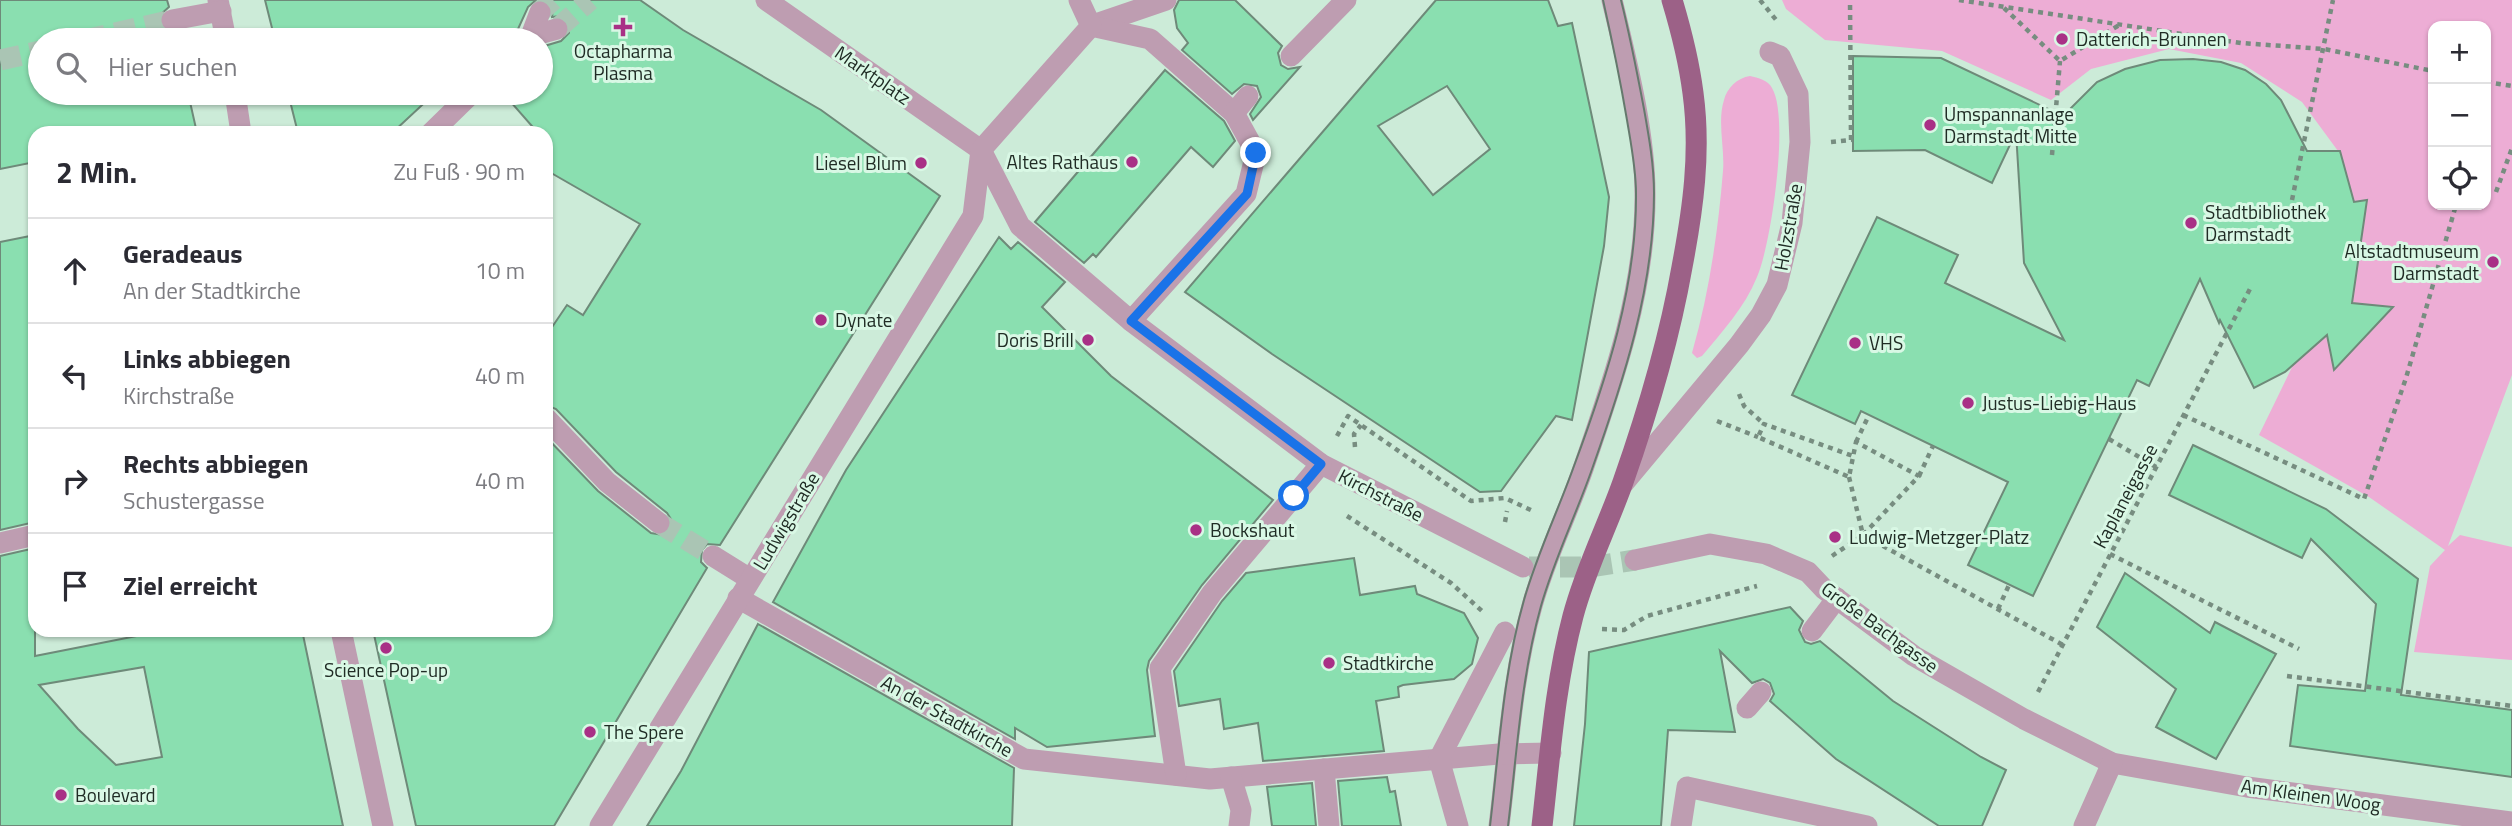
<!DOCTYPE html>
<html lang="de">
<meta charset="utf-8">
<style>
body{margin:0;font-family:"Titillium Web",sans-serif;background:#f7f7f7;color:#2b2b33}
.controls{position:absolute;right:21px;top:21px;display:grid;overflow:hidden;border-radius:14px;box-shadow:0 2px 5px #0004}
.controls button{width:63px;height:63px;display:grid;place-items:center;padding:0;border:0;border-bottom:2px solid #e1e1e2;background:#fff;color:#2b2b33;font:35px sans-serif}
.stop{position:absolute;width:21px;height:21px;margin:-16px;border:5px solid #1a73e8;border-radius:50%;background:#fff}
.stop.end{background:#1a73e8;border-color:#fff;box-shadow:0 2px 7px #0008}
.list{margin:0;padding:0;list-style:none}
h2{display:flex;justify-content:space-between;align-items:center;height:91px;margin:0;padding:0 28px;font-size:30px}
h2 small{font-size:23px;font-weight:400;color:#7c7c81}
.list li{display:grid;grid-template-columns:46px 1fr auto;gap:21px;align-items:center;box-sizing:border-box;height:105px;padding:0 28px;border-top:2px solid #e1e1e2}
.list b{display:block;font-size:26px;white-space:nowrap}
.list p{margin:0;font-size:23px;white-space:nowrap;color:#7c7c81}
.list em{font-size:23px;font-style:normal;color:#7c7c81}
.icon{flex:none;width:38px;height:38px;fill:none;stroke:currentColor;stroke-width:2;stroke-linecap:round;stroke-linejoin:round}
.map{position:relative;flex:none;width:2512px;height:826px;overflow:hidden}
.search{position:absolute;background:#fff;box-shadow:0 2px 5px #0004;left:28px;top:28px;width:525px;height:77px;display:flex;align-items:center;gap:18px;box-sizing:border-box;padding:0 24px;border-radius:38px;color:#7c7c81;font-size:26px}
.panel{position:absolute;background:#fff;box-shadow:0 2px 5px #0004;left:28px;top:126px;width:525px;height:511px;border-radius:21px}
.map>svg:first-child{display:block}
</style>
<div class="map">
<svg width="2512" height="826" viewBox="0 0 2512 826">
<rect width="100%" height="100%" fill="#ccebd8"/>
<g fill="#edadd5" fill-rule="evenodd">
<path d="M1782,0H2512V375L2448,546L2460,535L2512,547V660L2414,652L2430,566L2445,550L2369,497L2259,435L2295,361L2338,151L2302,102L2241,63L2169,49L2091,69L2051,100L1942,51L1825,40L1786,9ZM2433,26H2486V205H2433Z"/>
<path d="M1750,76C1758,78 1768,80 1772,88C1790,118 1771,245 1757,277C1745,307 1722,332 1702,356L1697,358L1692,353C1709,294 1718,232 1723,171C1725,148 1717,122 1724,100C1727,88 1737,78 1750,76Z"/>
</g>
<g fill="#8adfb0" stroke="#6e8a79" stroke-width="2" fill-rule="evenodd">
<polygon points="0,0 167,0 169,7 160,15 159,23 167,32 175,33 176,40 40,40 40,93 188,93 197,133 35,133 35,162 0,169"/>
<polygon points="265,0 536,0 528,7 513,40 275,40"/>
<polygon points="545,0 640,0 683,30 821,110 940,196 720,545 707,544 702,550 701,562 707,568 554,826 416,826 373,630 546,630 546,437 598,491 651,533 663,535 672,526 671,519 667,513 616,472 556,409 546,405 546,336 567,305 583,315 640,224 546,170 546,133 538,133 503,93 541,93 541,47 561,41 569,33 567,20 560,16 552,17 553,9"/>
<polygon points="1179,0 1235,0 1282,46 1278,53 1281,65 1288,69 1300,67 1253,120 1250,114 1261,97 1257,86 1244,84 1232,94 1182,50 1188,43 1177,28 1174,10"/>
<path d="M1436,0H1548L1558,26L1572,23L1609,197L1604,246L1572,420L1556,416L1501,491L1480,492L1272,354L1185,292ZM1447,86L1490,149L1433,195L1378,126Z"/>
<polygon points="1853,56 1941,58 2063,116 2097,82 2125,69 2160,60 2193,59 2221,62 2245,70 2266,84 2281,100 2307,151 2340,151 2354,202 2367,200 2352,303 2393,307 2334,370 2327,335 2285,372 2254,388 2220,320 2219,323 2200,279 2149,386 2137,380 2033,596 1968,565 2008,482 1861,411 1855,424 1792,395 1877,217 1958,255 1945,283 2064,340 2024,263 2016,132 1992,183 1925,150 1853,151"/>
<polygon points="1165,70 1224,121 1235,141 1213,167 1191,147 1096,257 1093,254 1084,263 1035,222"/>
<polygon points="288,93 435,93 392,133 298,133"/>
<polygon points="35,235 35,522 0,530 0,242"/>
<polygon points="999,237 1011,249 1018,242 1065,282 1042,307 1111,376 1273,500 1202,585 1149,661 1147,670 1155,736 1047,747 1015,728 1015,739 773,602 846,470"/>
<polygon points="2193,445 2326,509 2418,579 2401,695 2512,710 2512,777 2290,746 2298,685 2365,691 2376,604 2311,539 2302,558 2169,495"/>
<path d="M35,548V656L167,630H302L343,826H0V556ZM144,667L162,757L116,765L78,729L39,685Z"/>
<polygon points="1354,558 1360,595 1415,586 1417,594 1464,613 1478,638 1472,664 1454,679 1403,685 1398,687 1399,697 1376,701 1384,751 1263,761 1258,723 1224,729 1220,699 1179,706 1174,671 1222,601 1246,573"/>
<polygon points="2125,573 2210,633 2215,622 2276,654 2216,759 2156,727 2176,689 2097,627"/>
<polygon points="1790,607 1803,621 1799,630 1805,642 1811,644 1820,641 1893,701 1981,757 2006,770 1982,826 1939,826 1836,759 1770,701 1774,694 1770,683 1763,679 1752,683 1720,651 1735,732 1668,730 1661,826 1574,826 1585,724 1589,652"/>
<polygon points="758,624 1014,768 1012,826 647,826 681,771"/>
<polygon points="1387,777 1390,792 1395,791 1401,826 1342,826 1338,781"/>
<polygon points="1312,783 1316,826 1272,826 1267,787"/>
</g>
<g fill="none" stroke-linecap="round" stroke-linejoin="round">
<g stroke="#aac5b4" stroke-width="21" stroke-dasharray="21 10" stroke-linecap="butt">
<polyline points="540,12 553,0"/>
<polyline points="557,29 590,0"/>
<polyline points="85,40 172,20"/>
<polyline points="0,60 40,51"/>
<polyline points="659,523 713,556"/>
<polyline points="1529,567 1590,567 1635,560"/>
</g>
<g stroke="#778d80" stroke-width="4.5" stroke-dasharray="5 5" stroke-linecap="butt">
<polyline points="1760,0 1777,21"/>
<polyline points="1959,0 2241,43 2324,49 2433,71"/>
<polyline points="2004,8 2060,61 2121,24"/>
<polyline points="2486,82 2512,86"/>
<polyline points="1831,142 1851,140 1850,0"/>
<polyline points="2052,155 2060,61"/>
<polyline points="2486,192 2496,192 2512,148"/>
<polyline points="2292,200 2333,0"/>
<polyline points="1739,394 1744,406 1764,424"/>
<polyline points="2183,415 2364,499 2406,378 2456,205"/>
<polyline points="1717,421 1758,437"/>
<polyline points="1337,436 1348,416 1471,501 1505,498 1535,512"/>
<polyline points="2109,439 2156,467"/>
<polyline points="1856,442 1869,415"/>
<polyline points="1355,447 1354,434 1361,425"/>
<polyline points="1919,476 1933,446"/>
<polyline points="1849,477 1863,535 1919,476 1856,442 1849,477 1758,437 1764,424 1853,456"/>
<polyline points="1347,516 1451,583 1482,611"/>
<polyline points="1505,522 1507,511"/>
<polyline points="2110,554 2299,649"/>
<polyline points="1832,556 1863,535 2063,645"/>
<polyline points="1998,609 2009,585"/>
<polyline points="1602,629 1624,630 1647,616 1757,586"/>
<polyline points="2287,676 2512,706"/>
<polyline points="2038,692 2251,287"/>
</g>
<g stroke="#be9db1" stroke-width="21">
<polyline points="1623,484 1739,345 1761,315 1777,285 1792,223 1800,142 1798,94 1780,56 1770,52"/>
<polyline points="1812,631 1837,598"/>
<polyline points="1747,708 1761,692"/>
<polyline points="1324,769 1329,826"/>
<path d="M1499,826C1508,753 1512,677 1532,606C1545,558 1568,513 1584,466C1614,379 1646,287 1645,193C1645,132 1626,59 1612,0"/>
<polyline points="1681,826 1687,787 1867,826"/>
</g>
<g stroke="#be9db1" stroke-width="21">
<polyline points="218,0 226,40"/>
<polyline points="766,0 981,150 1020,226 1131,321 1309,455 1321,464 1523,567"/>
<polyline points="172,20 221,11"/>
<polyline points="1093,25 1166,0"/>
<polyline points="1091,26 1150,39 1234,113 1256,153 1246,194 1131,321"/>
<polyline points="531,36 540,12"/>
<polyline points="526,40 531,36 557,29"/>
<polyline points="1291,56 1346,0"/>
<polyline points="235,93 241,133"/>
<polyline points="1234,113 1248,96"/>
<polyline points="431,133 472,93"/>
<polyline points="546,418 607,482 659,523"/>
<polyline points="0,543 35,535"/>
<polyline points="713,556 750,579"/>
<polyline points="1635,560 1710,544 1766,554 1808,572 1824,589 1914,656 2024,719 2112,763 2247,787 2512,822"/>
<polyline points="738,598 1024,759 1210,779 1499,754 1551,753"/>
<polyline points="341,630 383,826"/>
<polyline points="1176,775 1160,668 1212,593 1321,464"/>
<polyline points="1231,777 1241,810 1239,826"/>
<polyline points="600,826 973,216 981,150 1091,26 1079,0"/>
<polyline points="1458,826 1439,759 1505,632"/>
<polyline points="2084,826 2112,763"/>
</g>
<path stroke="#9c6187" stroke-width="21" d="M1542,826C1550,756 1555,684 1573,616C1585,570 1607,527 1623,482C1648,411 1669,341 1682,267C1693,209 1701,152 1693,93C1689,62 1681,30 1672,0"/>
<g stroke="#65796d" stroke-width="2">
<path d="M1490,826C1499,751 1503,673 1524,600C1537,554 1558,511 1574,466C1606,380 1637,287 1636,193C1636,169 1631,144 1627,120C1620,79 1612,40 1603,0"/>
<path d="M1508,826C1517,753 1521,677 1541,606C1554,560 1575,517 1591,472C1623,382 1654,289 1654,193C1654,165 1649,137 1644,109C1637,72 1630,36 1621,0"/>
</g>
</g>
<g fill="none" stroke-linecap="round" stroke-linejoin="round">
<polyline stroke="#1a73e8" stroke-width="9" points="1256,153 1247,194 1131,321 1321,464 1294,496"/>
</g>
<g fill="#a93086" stroke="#d9f8e5" stroke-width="2.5">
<path d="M619.5 16.5h7v7h7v7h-7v7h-7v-7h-7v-7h7z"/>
<circle cx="2062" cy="39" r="7"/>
<circle cx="1930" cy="125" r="7"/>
<circle cx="1132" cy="162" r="7"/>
<circle cx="921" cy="163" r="7"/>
<circle cx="2191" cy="223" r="7"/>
<circle cx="2493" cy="262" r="7"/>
<circle cx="821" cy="320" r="7"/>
<circle cx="1088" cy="340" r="7"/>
<circle cx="1855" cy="343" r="7"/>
<circle cx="1968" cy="403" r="7"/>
<circle cx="1196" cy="530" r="7"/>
<circle cx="1835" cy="537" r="7"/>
<circle cx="386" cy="648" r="7"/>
<circle cx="1329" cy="663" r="7"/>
<circle cx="590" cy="732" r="7"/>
<circle cx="61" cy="795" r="7"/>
</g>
<g text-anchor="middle" stroke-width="6" stroke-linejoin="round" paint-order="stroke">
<g font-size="19" fill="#202c25" stroke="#d9f8e5" text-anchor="start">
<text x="2076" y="46">Datterich-Brunnen</text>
<text x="623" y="58" text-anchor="middle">Octapharma<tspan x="623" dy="22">Plasma</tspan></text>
<text x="1944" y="121">Umspannanlage<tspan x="1944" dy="22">Darmstadt Mitte</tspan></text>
<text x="1118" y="169" text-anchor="end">Altes Rathaus</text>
<text x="907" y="170" text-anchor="end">Liesel Blum</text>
<text x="2205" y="219">Stadtbibliothek<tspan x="2205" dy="22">Darmstadt</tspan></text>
<text x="2479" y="258" text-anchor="end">Altstadtmuseum<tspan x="2479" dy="22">Darmstadt</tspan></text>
<text x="835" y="327">Dynate</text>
<text x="1074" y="347" text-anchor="end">Doris Brill</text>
<text x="1869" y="350">VHS</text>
<text x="1982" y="410">Justus-Liebig-Haus</text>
<text x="1210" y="537">Bockshaut</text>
<text x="1849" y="544">Ludwig-Metzger-Platz</text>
<text x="1343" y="670">Stadtkirche</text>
<text x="386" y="677" text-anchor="middle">Science Pop-up</text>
<text x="604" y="739">The Spere</text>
<text x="75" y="802">Boulevard</text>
</g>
<g font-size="19" fill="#202c25" stroke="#d9f8e5">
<text transform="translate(873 75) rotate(35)" y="7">Marktplatz</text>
<text transform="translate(1788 227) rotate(-80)" y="7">Holzstraße</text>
<text transform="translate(1381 495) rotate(27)" y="7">Kirchstraße</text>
<text transform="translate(2125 496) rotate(-62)" y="7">Kaplaneigasse</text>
<text transform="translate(786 521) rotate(-59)" y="7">Ludwigstraße</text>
<text transform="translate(1880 627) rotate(36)" y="7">Große Bachgasse</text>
<text transform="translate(947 716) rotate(29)" y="7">An der Stadtkirche</text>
<text transform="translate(2311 795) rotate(8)" y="7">Am Kleinen Woog</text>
</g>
</g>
</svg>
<div class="controls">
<button>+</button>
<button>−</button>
<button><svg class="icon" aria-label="locate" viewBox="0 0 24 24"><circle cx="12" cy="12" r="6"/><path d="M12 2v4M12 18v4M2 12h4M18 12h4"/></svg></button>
</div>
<div class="stop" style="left:1294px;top:496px"></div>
<div class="stop end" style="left:1256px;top:153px"></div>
<div class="search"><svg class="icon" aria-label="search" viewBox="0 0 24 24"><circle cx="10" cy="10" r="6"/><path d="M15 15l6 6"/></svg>Hier suchen</div>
<section class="panel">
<h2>2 Min.<small>Zu Fuß · 90 m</small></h2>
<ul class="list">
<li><svg class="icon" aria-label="ahead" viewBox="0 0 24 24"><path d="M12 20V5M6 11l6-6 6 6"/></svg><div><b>Geradeaus</b><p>An der Stadtkirche</p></div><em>10 m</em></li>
<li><svg class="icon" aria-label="left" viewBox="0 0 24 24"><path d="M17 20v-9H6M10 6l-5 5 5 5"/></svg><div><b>Links abbiegen</b><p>Kirchstraße</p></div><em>40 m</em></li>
<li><svg class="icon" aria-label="right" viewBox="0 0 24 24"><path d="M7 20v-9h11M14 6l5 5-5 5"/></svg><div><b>Rechts abbiegen</b><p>Schustergasse</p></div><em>40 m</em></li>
<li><svg class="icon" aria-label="arrive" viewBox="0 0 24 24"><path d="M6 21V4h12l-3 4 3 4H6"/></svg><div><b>Ziel erreicht</b></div></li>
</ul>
</section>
</div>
